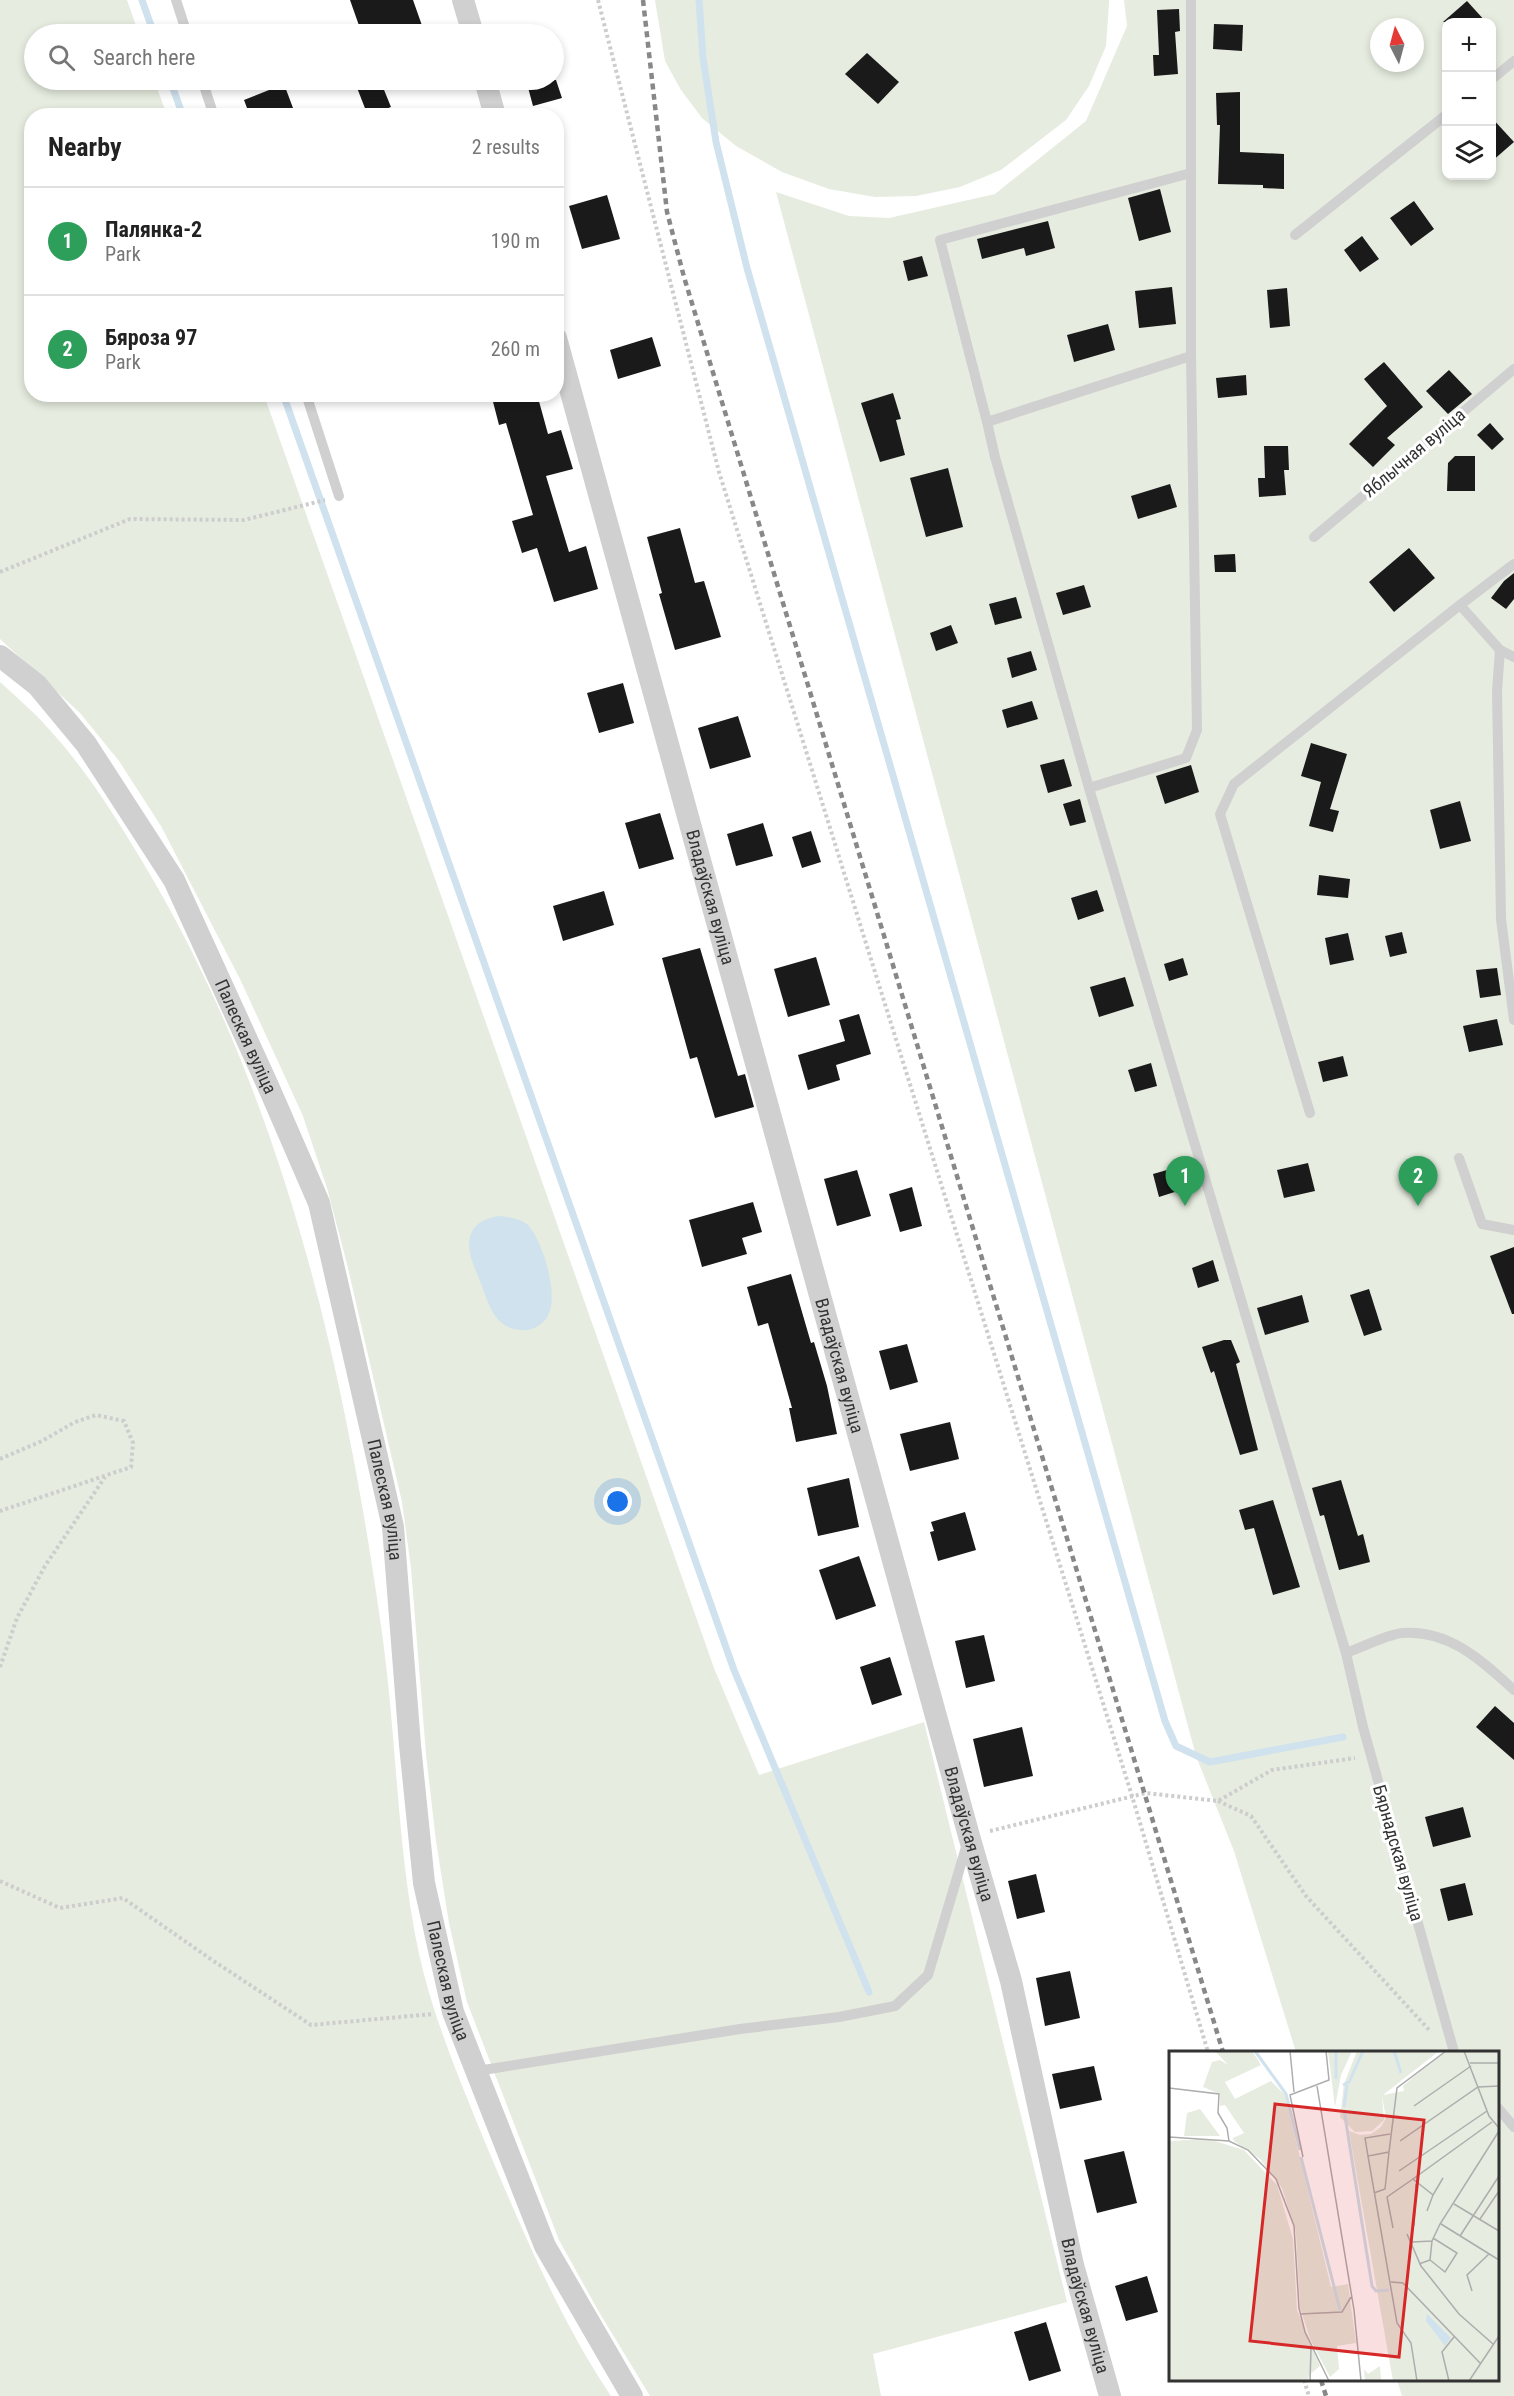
<!DOCTYPE html>
<meta charset="utf-8">
<style>
body{margin:0;font-family:"Roboto Condensed",sans-serif;background:#f6f6f6;color:#222}
.controls{position:absolute;right:18px;top:18px;display:grid;overflow:hidden;border-radius:12px;box-shadow:0 3px 9px #0003}
.controls button{width:54px;height:54px;display:grid;place-items:center;padding:0;border:0;border-bottom:2px solid #e0e0e0;background:#fff;color:#222;font:30px sans-serif}
.compass{position:absolute;left:1370px;top:18px;width:54px;height:54px;border-radius:50%;background:#fff;box-shadow:0 3px 9px #0003;rotate:354deg}
.you{position:absolute;left:618px;top:1502px;width:21px;height:21px;margin:-15px;border:4px solid #fff;border-radius:50%;background:#1a73e8;box-shadow:0 0 0 9px #1a73e833}
.badge{display:grid;place-items:center;width:39px;height:39px;border-radius:50%;background:#7c3aed;color:#fff;font-size:20px;font-weight:700}
.pin{position:absolute;translate:-50% -50px;filter:drop-shadow(0 2px 3px #0008)}
.pin::after{content:'';position:absolute;top:32px;width:21px;height:18px;background:inherit;clip-path:polygon(0 0,100% 0,50% 100%)}
.list{margin:0;padding:0;list-style:none}
h2{display:flex;justify-content:space-between;align-items:center;height:78px;margin:0;padding:0 24px;font-size:26px}
h2 small{font-size:20px;font-weight:400;color:#767676}
.list li{display:grid;grid-template-columns:39px 1fr auto;gap:18px;align-items:center;box-sizing:border-box;height:108px;padding:0 24px;border-top:2px solid #e0e0e0}
.list b{display:block;font-size:22px;white-space:nowrap}
.list p{margin:0;font-size:20px;white-space:nowrap;color:#767676}
.list em{font-size:20px;font-style:normal;color:#767676}
.icon{flex:none;width:33px;height:33px;fill:none;stroke:currentColor;stroke-width:2;stroke-linecap:round;stroke-linejoin:round}
.map{position:relative;flex:none;width:1514px;height:2396px;overflow:hidden}
.search{position:absolute;background:#fff;box-shadow:0 3px 9px #0003;left:24px;top:24px;width:540px;height:66px;display:flex;align-items:center;gap:15px;box-sizing:border-box;padding:0 21px;border-radius:33px;color:#767676;font-size:22px}
.panel{position:absolute;background:#fff;box-shadow:0 3px 9px #0003;left:24px;top:108px;width:540px;height:294px;border-radius:24px}
.map>svg:first-child{display:block}
</style>
<div class="map">
<svg width="1514" height="2396" viewBox="0 0 1514 2396">
<rect width="100%" height="100%" fill="#fff"/>
<g fill="#e6ecdf" fill-rule="evenodd">
<polygon points="0,0 127,0 139,34 34,34 34,80 154,80 167,115 32,116 32,394 264,395 714,1668 759,1775 924,1722 1067,2302 873,2354 881,2396 650,2396 599,2312 559,2240 467,2002 449,1923 436,1841 426,1754 411,1568 402,1502 347,1264 327,1188 303,1116 241,981 161,826 119,761 80,713 0,639"/>
<polygon points="655,0 1109,0 1109,3 1106,46 1089,86 1066,120 1001,170 960,187 916,196 875,197 829,189 782,172 736,146 702,118 681,90 665,61"/>
<path d="M1124,0H1514V2396H1402L1397,2380H1498V2052H1296L1234,1851L1196,1756L776,192L849,216L889,218L995,194L1086,121L1127,26ZM1446,22H1492V176H1446ZM1379,27H1415V63H1379Z"/>
<path d="M0,682C16,697 33,711 47,727C87,770 118,821 148,871C286,1105 346,1374 383,1640C397,1744 397,1850 419,1954C434,2021 461,2083 487,2147C523,2232 559,2318 611,2396H0Z"/>
</g>
<path fill="#cfe2ee" d="M498,1216C508,1217 520,1218 528,1225C543,1241 562,1302 545,1320C538,1327 531,1331 521,1330C494,1329 488,1302 480,1281C475,1268 466,1251 470,1237C474,1223 485,1219 498,1216Z"/>
<g fill="none" stroke-linecap="round" stroke-linejoin="round">
<g stroke="#cfe2ee" stroke-width="7">
<polyline points="142,0 154,34"/>
<polyline points="699,0 703,58 716,142 747,268 1165,1721 1176,1746 1210,1762 1343,1737"/>
<polyline points="170,80 183,116"/>
<polyline points="283,394 734,1670 869,1992"/>
</g>
</g>
<g fill="#1a1a1a">
<polygon points="350,0 413,0 425,34 391,34 388,26 362,34"/>
<polygon points="1467,1 1486,22 1443,22"/>
<polygon points="1179,9 1180,31 1175,32 1178,74 1154,76 1153,55 1159,55 1157,10"/>
<polygon points="1214,24 1243,25 1242,51 1213,49"/>
<polygon points="867,53 899,82 878,104 845,74"/>
<polygon points="354,80 380,80 391,107 368,116"/>
<polygon points="526,80 556,80 562,98 533,106"/>
<polygon points="284,84 296,116 250,116 244,100"/>
<polygon points="1240,92 1240,152 1284,154 1284,189 1263,188 1263,185 1218,184 1220,125 1217,125 1216,93"/>
<polygon points="1491,117 1514,142 1491,162"/>
<polygon points="1160,189 1171,232 1139,241 1128,198"/>
<polygon points="607,195 620,239 582,249 569,206"/>
<polygon points="1414,201 1434,229 1411,246 1390,218"/>
<polygon points="1048,221 1055,248 1026,256 1024,248 982,259 977,239"/>
<polygon points="1362,236 1379,259 1360,272 1344,250"/>
<polygon points="922,256 928,276 908,281 903,261"/>
<polygon points="1172,287 1176,324 1139,328 1135,291"/>
<polygon points="1287,288 1290,326 1270,328 1267,290"/>
<polygon points="1108,324 1115,350 1074,362 1067,335"/>
<polygon points="652,337 661,366 618,379 610,350"/>
<polygon points="1384,362 1423,407 1387,438 1395,445 1373,467 1349,444 1387,406 1364,379"/>
<polygon points="1449,370 1472,394 1448,414 1426,391"/>
<polygon points="1246,375 1247,395 1218,398 1216,378"/>
<polygon points="893,393 901,419 896,420 905,455 880,462 861,403"/>
<polygon points="491,394 537,394 548,434 561,430 573,469 546,476 569,552 586,546 598,589 554,602 537,548 522,553 512,521 533,515 506,423 499,425"/>
<polygon points="1490,423 1504,439 1492,450 1477,435"/>
<polygon points="1264,446 1288,446 1289,470 1284,470 1286,495 1259,497 1258,478 1265,478"/>
<polygon points="1455,456 1475,456 1475,491 1447,491 1448,463"/>
<polygon points="948,468 963,527 926,537 910,478"/>
<polygon points="1170,484 1177,507 1138,519 1131,496"/>
<polygon points="680,528 695,583 704,581 721,637 675,650 659,594 662,593 647,537"/>
<polygon points="1409,548 1435,578 1394,612 1369,582"/>
<polygon points="1235,554 1236,572 1215,572 1214,555"/>
<polygon points="1514,573 1514,599 1506,609 1491,598 1504,581"/>
<polygon points="1084,585 1091,607 1063,615 1056,593"/>
<polygon points="1016,597 1022,618 995,625 989,604"/>
<polygon points="951,625 958,643 936,651 930,633"/>
<polygon points="1031,651 1037,670 1012,678 1007,658"/>
<polygon points="623,683 634,723 599,733 587,693"/>
<polygon points="1032,701 1038,719 1007,728 1002,710"/>
<polygon points="738,716 751,757 710,769 698,728"/>
<polygon points="1311,743 1347,754 1330,809 1339,811 1333,832 1309,826 1321,782 1301,776"/>
<polygon points="1064,759 1072,786 1048,793 1040,765"/>
<polygon points="1191,765 1199,792 1165,804 1156,776"/>
<polygon points="1080,799 1086,822 1070,826 1063,804"/>
<polygon points="1460,801 1471,841 1440,849 1430,810"/>
<polygon points="660,813 674,859 639,869 625,823"/>
<polygon points="763,823 773,856 736,866 727,834"/>
<polygon points="811,831 821,862 802,868 792,837"/>
<polygon points="1319,875 1350,879 1348,898 1317,895"/>
<polygon points="1097,890 1104,911 1078,920 1071,898"/>
<polygon points="604,891 614,925 563,941 553,906"/>
<polygon points="1402,932 1407,953 1390,957 1385,936"/>
<polygon points="1348,933 1354,960 1330,965 1325,938"/>
<polygon points="700,948 738,1076 745,1074 754,1107 715,1118 697,1057 690,1059 662,958"/>
<polygon points="816,957 830,1005 788,1017 774,969"/>
<polygon points="1183,958 1188,975 1169,981 1164,964"/>
<polygon points="1497,968 1501,995 1480,998 1476,970"/>
<polygon points="1125,977 1134,1006 1099,1017 1090,987"/>
<polygon points="859,1014 871,1054 836,1065 840,1080 808,1090 798,1055 845,1041 839,1020"/>
<polygon points="1497,1019 1503,1045 1469,1052 1463,1026"/>
<polygon points="1343,1056 1348,1076 1323,1082 1318,1062"/>
<polygon points="1151,1063 1157,1086 1135,1092 1128,1070"/>
<polygon points="1308,1163 1315,1191 1284,1198 1277,1170"/>
<polygon points="1181,1166 1187,1188 1159,1197 1153,1174"/>
<polygon points="857,1170 871,1216 837,1226 824,1179"/>
<polygon points="912,1187 922,1226 900,1232 889,1194"/>
<polygon points="753,1202 762,1232 742,1238 747,1254 702,1267 689,1220"/>
<polygon points="1514,1247 1514,1314 1512,1314 1490,1256"/>
<polygon points="1213,1260 1219,1281 1198,1288 1192,1268"/>
<polygon points="791,1274 811,1343 814,1342 827,1386 837,1434 796,1442 789,1408 792,1408 768,1323 758,1326 747,1287"/>
<polygon points="1369,1289 1382,1330 1364,1336 1350,1295"/>
<polygon points="1302,1295 1309,1322 1265,1335 1257,1308"/>
<polygon points="1224,1340 1231,1340 1240,1362 1236,1364 1258,1450 1240,1455 1214,1371 1211,1373 1202,1347"/>
<polygon points="907,1344 918,1382 890,1390 879,1351"/>
<polygon points="950,1422 959,1459 910,1471 900,1434"/>
<polygon points="849,1478 859,1527 818,1536 807,1488"/>
<polygon points="1341,1480 1358,1536 1363,1534 1370,1562 1339,1570 1324,1515 1320,1516 1312,1488"/>
<polygon points="1273,1500 1300,1587 1273,1595 1254,1528 1245,1530 1239,1510"/>
<polygon points="965,1512 976,1550 938,1561 930,1532 934,1531 931,1522"/>
<polygon points="859,1556 876,1606 836,1620 819,1570"/>
<polygon points="984,1635 995,1681 966,1688 955,1641"/>
<polygon points="890,1657 902,1695 872,1705 860,1667"/>
<polygon points="1495,1706 1514,1723 1514,1760 1476,1727"/>
<polygon points="1022,1727 1033,1776 984,1787 973,1739"/>
<polygon points="1463,1807 1471,1837 1433,1847 1425,1817"/>
<polygon points="1036,1874 1045,1912 1017,1919 1008,1881"/>
<polygon points="1465,1883 1473,1915 1448,1921 1440,1889"/>
<polygon points="1070,1971 1080,2018 1045,2026 1036,1978"/>
<polygon points="1094,2066 1102,2100 1060,2109 1052,2074"/>
<polygon points="1124,2151 1137,2203 1097,2213 1084,2160"/>
<polygon points="1147,2276 1158,2312 1126,2321 1115,2286"/>
<polygon points="1046,2322 1061,2371 1029,2381 1014,2332"/>
</g>
<g fill="none" stroke-linecap="round" stroke-linejoin="round">
<g stroke="#cdcdcd" stroke-width="4" stroke-dasharray="3 3" stroke-linecap="butt">
<polyline points="598,0 719,472 1132,1796 1208,2052"/>
<polyline points="0,572 130,519 244,520 325,500"/>
<polyline points="0,1459 42,1441 75,1422 96,1415 124,1421 133,1443 131,1467 0,1511"/>
<polyline points="0,1667 17,1618 45,1566 105,1477"/>
<polyline points="1218,1801 1251,1816 1306,1896 1431,2032"/>
<polyline points="990,1831 1146,1793 1218,1801 1272,1770 1355,1758"/>
<polyline points="0,1881 60,1908 123,1898 212,1960 311,2025 433,2014"/>
<polyline points="1304,2380 1309,2396"/>
</g>
<g stroke="#d0d0d0" stroke-width="10">
<polyline points="176,0 187,34"/>
<polyline points="1191,0 1191,356 987,422 995,457 1089,788 1346,1653 1363,1727 1454,2052"/>
<polyline points="1492,79 1514,61"/>
<polyline points="202,80 214,116"/>
<polyline points="1295,235 1446,115"/>
<polyline points="306,394 339,496"/>
<polyline points="987,422 940,240 1191,173"/>
<polyline points="1314,537 1514,369"/>
<polyline points="1514,564 1460,605 1500,650 1514,657"/>
<polyline points="1500,650 1497,691 1501,919 1514,1020"/>
<polyline points="1089,788 1186,758 1197,730 1191,356"/>
<polyline points="1310,1113 1220,814 1234,784 1460,605"/>
<polyline points="1459,1158 1482,1224 1514,1230"/>
<path d="M1346,1653C1360,1648 1389,1634 1402,1633C1449,1629 1482,1661 1514,1690"/>
<polyline points="477,2071 740,2029 839,2017 895,2006 928,1975 967,1844"/>
<polyline points="1498,2108 1514,2127"/>
</g>
<g stroke="#d0d0d0" stroke-width="22">
<polyline points="463,0 473,34"/>
<polyline points="485,80 495,116"/>
<path id="s1" d="M556,338L969,1836L1011,1981L1073,2265L1110,2396"/>
<path id="s2" d="M0,656L37,685L86,744L174,880L269,1088L319,1203L393,1527L410,1745L424,1883L453,2012L545,2246L632,2396"/>
</g>
<g stroke="#888" stroke-width="4.5" stroke-dasharray="6 4.5" stroke-linecap="butt">
<polyline points="643,0 667,212 684,277 1223,2052"/>
<polyline points="1321,2380 1326,2396"/>
</g>
</g>
<g text-anchor="middle" stroke-width="6" stroke-linejoin="round" paint-order="stroke">
<g font-size="18" fill="#333" stroke="#fff">
<text transform="translate(1414 453) rotate(-40)" y="6">Яблычная вуліца</text>
<text dy="6" stroke="none"><textPath href="#s1" startOffset="580">Владаўская вуліца</textPath></text>
<text dy="6" stroke="none"><textPath href="#s2" startOffset="458">Палеская вуліца</textPath></text>
<text dy="6" stroke="none"><textPath href="#s1" startOffset="1066">Владаўская вуліца</textPath></text>
<text dy="6" stroke="none"><textPath href="#s2" startOffset="944">Палеская вуліца</textPath></text>
<text dy="6" stroke="none"><textPath href="#s1" startOffset="1552">Владаўская вуліца</textPath></text>
<text transform="translate(1398 1853) rotate(74)" y="6">Бярнадская вуліца</text>
<text dy="6" stroke="none"><textPath href="#s2" startOffset="1430">Палеская вуліца</textPath></text>
<text dy="6" stroke="none"><textPath href="#s1" startOffset="2038">Владаўская вуліца</textPath></text>
</g>
</g>
<g transform="translate(1169 2051)">
<rect width="330" height="330" fill="#fff"/>
<path d="M46,0H83L92,14L56,31L66,48L102,30L116,44L162,236L179,233L187,292L168,295L170,318L161,326L141,288L131,256L127,182L113,137L91,108L65,90L64,87L75,82L56,54L51,55V43L34,36L43,11L51,9L59,14ZM159,0H183L172,24L166,56ZM188,0H270L214,44L235,40L234,35L269,5L280,0H330V330H224L180,80L191,84L202,83L212,76L217,67L213,45L215,69L203,80L186,81L171,66L175,33ZM31,58L51,85H15L18,62ZM39,88L75,99L108,134L124,188L128,259L151,315L140,324L139,330H0V90ZM211,315L212,329L196,330L195,318L199,323Z" fill="#e6ecdf"/>
<path d="M258,263L282,287L276,295L257,270Z" fill="#cfe2ee"/>
<path fill="none" stroke="#cfe2ee" stroke-width="3" d="M86,0L117,43L131,99M225,0L232,22M167,28V0M174,34L180,31L194,0M175,56L178,34M175,59L203,235L207,240L220,239M132,106L171,259"/>
<path fill="none" stroke="#adadad" stroke-width="1.5" d="M121,0L125,41M295,0L320,65L330,77M301,12H330M148,35L185,259L192,330M0,37L50,43L49,62L58,77L60,90M245,55L302,15M0,86L60,90L79,99L107,128L125,175L130,257L136,281L160,330M231,90L309,36L330,35M199,105L196,87L221,83M134,106L121,44L160,29L157,0M230,120L318,60M205,142L216,138L220,101M264,144L274,127M285,153L330,180M258,160L264,144L244,128L323,71M311,168L330,140M272,173L330,209M245,175L247,133M224,177L218,146L244,128M238,183L252,215L290,263L324,293M291,185L330,125M243,191L263,190M261,209L276,221L288,202L264,187M250,213L261,209L263,190L271,173L330,80M222,231L234,232L311,312M303,240L298,224L320,203M131,263L173,261L182,246M141,330L142,298M248,330L242,292L228,272L199,105L220,101L228,37L277,0M280,330L273,301L285,286M300,330L330,285"/>
<path fill="#d62828" fill-opacity="0.15" stroke="#d62828" stroke-width="3" d="M106,53L255,69L230,306L81,290Z"/>
<rect width="330" height="330" fill="none" stroke="#333" stroke-width="3"/>
</g>
</svg>
<div class="controls">
<button>+</button>
<button>−</button>
<button><svg class="icon" aria-label="layers" viewBox="0 0 24 24"><path d="M12 4l9 5-9 5-9-5zM3 14l9 5 9-5"/></svg></button>
</div>
<svg class="compass" viewBox="-18 -18 36 36"><path d="M0-13l5 13h-10z" fill="#e53935"/><path d="M0 13l5-13h-10z" fill="#767676"/></svg>
<div class="you"></div>
<div class="pin badge" style="left:1185px;top:1206px;background:#2e9e5b">1</div>
<div class="pin badge" style="left:1418px;top:1206px;background:#2e9e5b">2</div>
<div class="search"><svg class="icon" aria-label="search" viewBox="0 0 24 24"><circle cx="10" cy="10" r="6"/><path d="M15 15l6 6"/></svg>Search here</div>
<section class="panel">
<h2>Nearby<small>2 results</small></h2>
<ul class="list">
<li><span class="badge" style="background:#2e9e5b">1</span><div><b>Палянка-2</b><p>Park</p></div><em>190 m</em></li>
<li><span class="badge" style="background:#2e9e5b">2</span><div><b>Бяроза 97</b><p>Park</p></div><em>260 m</em></li>
</ul>
</section>
</div>
